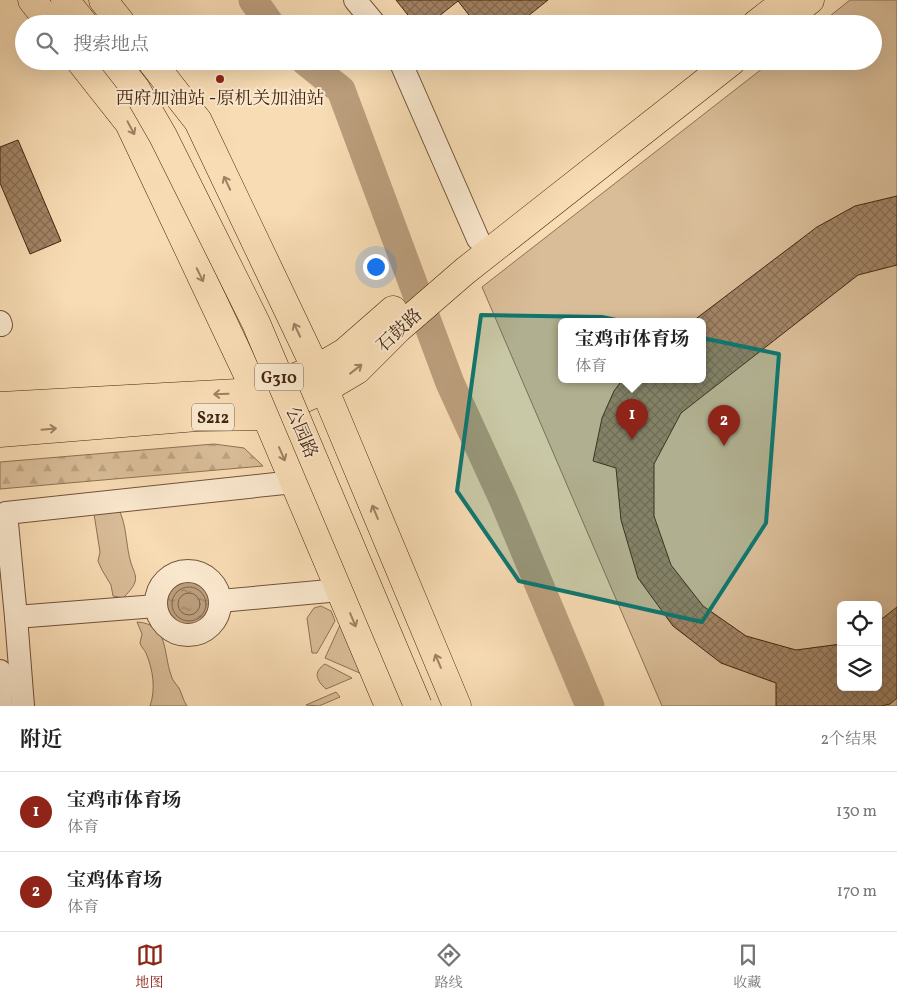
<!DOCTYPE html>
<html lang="zh">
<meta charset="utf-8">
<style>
body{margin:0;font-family:Vollkorn,"Noto Serif SC",serif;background:#f2f2f2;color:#222}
.controls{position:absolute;right:15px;bottom:15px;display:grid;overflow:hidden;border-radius:8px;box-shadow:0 5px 20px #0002}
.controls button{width:45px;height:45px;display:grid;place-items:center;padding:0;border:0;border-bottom:1px solid #e0e0e0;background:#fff;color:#222;font:25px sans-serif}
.you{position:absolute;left:375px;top:266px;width:18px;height:18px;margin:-12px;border:4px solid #fff;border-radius:50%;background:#1a73e8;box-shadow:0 0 0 8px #1a73e833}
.badge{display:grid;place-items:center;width:32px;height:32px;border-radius:50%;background:#8f2418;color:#fff;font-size:16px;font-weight:700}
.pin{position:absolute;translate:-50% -41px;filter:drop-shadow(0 1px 2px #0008)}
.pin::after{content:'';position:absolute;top:26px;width:18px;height:15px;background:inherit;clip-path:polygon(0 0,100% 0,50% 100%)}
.popup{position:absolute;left:558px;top:318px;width:148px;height:65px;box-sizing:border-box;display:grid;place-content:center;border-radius:8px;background:#fff;filter:drop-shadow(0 1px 4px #0005);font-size:16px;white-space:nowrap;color:#767676}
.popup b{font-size:19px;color:#222}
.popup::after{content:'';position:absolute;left:50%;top:100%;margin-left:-10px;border:10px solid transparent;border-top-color:#fff}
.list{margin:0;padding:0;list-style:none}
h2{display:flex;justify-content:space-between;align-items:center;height:65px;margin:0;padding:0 20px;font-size:21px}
h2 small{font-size:16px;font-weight:400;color:#767676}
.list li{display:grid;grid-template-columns:32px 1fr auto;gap:15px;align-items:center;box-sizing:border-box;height:80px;padding:0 20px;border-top:1px solid #e0e0e0}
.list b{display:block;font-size:19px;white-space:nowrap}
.list p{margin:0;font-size:16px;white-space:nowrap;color:#767676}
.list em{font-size:16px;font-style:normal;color:#767676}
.icon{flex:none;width:28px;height:28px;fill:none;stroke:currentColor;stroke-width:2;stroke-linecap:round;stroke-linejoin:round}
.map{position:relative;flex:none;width:897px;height:706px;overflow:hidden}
.search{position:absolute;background:#fff;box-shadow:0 5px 20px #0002;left:15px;right:15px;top:15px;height:55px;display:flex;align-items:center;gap:12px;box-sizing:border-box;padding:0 18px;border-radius:28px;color:#767676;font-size:19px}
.sheet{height:225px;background:#fff}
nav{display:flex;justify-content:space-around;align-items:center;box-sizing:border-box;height:70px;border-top:1px solid #e0e0e0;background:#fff;font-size:14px;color:#767676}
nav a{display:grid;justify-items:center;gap:2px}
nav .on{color:#8f2418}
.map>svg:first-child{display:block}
</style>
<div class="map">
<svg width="897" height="706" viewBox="0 0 897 706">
<defs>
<pattern id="forest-firs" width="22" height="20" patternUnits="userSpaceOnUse" patternTransform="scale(1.25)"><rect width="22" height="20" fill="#d9bd98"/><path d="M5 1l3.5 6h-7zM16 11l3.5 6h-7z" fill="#bba282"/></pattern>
<pattern id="water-ripples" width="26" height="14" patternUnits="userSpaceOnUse" patternTransform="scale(1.25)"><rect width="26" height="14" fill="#bb9e7c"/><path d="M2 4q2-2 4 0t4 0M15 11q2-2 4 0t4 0" fill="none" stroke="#9a8164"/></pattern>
<pattern id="building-cross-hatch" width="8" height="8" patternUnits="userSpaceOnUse" patternTransform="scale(1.25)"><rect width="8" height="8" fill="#a28465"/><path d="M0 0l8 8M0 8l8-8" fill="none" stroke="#866c52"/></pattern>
</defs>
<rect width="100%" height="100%" fill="#f8dcb4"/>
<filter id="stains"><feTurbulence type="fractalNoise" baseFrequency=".004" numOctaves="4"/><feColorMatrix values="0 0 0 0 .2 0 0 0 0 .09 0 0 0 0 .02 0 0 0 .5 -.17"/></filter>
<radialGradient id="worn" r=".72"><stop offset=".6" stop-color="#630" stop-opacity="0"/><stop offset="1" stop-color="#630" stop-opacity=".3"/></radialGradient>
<g fill="#d9bd98" stroke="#8e7154" fill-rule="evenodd">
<path d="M850,0H897V706H662L482,287L772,61H873V24H820ZM562,321H702V379H562ZM841,605H878V687H841Z"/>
<path d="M120,512C127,528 126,547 131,563C133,570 137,575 135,582C133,588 127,594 123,598L113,596L111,585L102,570L98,561L100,552L94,514Z"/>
<polygon points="321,606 331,611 335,621 317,653 312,653 307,618 314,608"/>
<path d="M137,622C169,624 163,653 171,675C172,680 176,684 179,688C182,694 183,700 187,706H150C156,689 153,670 146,653C144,649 141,647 140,643L142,634Z"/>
<polygon points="341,623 362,674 325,658"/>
<path d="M325,664L352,678L326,689C316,680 313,672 325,664Z"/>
<polygon points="336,692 340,697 319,706 306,705"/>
</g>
<polygon fill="url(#forest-firs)" stroke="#8e7154" points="214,444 244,448 263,466 0,489 0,462"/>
<circle fill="url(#water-ripples)" stroke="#8b6e51" cx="189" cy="604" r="22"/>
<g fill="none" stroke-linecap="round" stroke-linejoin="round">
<g stroke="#806246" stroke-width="1">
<circle cx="189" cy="604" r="17"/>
<circle cx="189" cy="604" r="11"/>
</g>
<g stroke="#bb9e7c" stroke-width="29">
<polyline points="253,0 270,24"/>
<polyline points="305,61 341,90 450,383 504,501 590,706"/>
</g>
</g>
<g fill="url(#building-cross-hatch)" stroke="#442510">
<polygon points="396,0 548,0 518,24 476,24 458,1 429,24 415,24"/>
<polygon points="18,140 61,241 30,254 0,183 0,147"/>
<polygon points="897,196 897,265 858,275 681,413 654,464 654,516 671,565 703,606 746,636 796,650 841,644 841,687 878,687 878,622 897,607 897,698 890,704 881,706 776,706 776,683 721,663 673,626 638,578 621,520 616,468 593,461 602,418 614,391 623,379 702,379 702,321 693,321 817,227 855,206"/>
</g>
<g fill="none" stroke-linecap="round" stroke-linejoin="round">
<defs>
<g id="minor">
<polyline points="355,0 375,24"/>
<polyline points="400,61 478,239"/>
<polyline points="0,322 1,325 0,325"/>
<circle cx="188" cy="603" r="32"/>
<polyline points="220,601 340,590"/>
<polyline points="16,617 156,606"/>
<polyline points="0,671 1,706"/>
<polyline points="23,706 16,617 6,513 294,482"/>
</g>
<g id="major">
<polyline points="32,0 51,24"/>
<polyline points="103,0 122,24"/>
<polyline points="756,24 787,0"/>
<polyline points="779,24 810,0"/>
<polyline points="80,61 129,123 256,392 389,706"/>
<polyline points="151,61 198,121 316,369 457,706"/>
<polyline points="0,406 256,392 316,369 345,352 393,310"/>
<polyline points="0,433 197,417 265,416 325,389 357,370 398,329 465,271 732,61"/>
</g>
<polyline id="highway" points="65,0 84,24"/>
</defs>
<use href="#minor" stroke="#715339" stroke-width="24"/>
<use href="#major" stroke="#442510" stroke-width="29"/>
<use href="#highway" stroke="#442510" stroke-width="29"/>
<use href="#minor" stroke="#fae8ce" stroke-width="22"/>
<use href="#major" stroke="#f8dcb4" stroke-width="28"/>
<use href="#highway" stroke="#f8dcb4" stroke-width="28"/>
<defs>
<polyline id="highway-bridge" points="114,61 136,89 163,136 256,323 418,706"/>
</defs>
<use href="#highway-bridge" stroke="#442510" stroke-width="29" stroke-linecap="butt"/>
<use href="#highway-bridge" stroke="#f8dcb4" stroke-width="28"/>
</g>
<defs><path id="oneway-shaft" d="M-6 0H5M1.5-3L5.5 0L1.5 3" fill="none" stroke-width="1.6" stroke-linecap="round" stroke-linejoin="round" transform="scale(1.25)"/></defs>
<g stroke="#9e8062">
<use href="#oneway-shaft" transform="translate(131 128) rotate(62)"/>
<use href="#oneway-shaft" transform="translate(227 183) rotate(-115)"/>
<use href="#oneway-shaft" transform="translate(200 275) rotate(64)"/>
<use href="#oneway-shaft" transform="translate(297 330) rotate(-115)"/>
<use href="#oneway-shaft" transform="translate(356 369) rotate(-38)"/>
<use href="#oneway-shaft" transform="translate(221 394) rotate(178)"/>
<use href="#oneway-shaft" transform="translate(49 429) rotate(-5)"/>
<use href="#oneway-shaft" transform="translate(282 454) rotate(66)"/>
<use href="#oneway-shaft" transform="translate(375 512) rotate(-113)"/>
<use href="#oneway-shaft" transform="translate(353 620) rotate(67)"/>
<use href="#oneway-shaft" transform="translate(438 661) rotate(-113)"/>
</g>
<path fill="#0f766e" fill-opacity="0.2" stroke="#0f766e" stroke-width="4" stroke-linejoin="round" d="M481,315L602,317L779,354L766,523L702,622L519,581L457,491Z"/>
<circle fill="#8f2418" stroke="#fae8ce" stroke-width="2" cx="220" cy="79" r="5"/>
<g text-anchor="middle" stroke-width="4" stroke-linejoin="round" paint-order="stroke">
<g fill="#fae8ce" stroke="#7b6049" stroke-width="1">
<rect x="255" y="363.5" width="48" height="27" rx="4"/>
<rect x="192" y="403.5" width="42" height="27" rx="4"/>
</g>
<g font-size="16" font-weight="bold" fill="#442510">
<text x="279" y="383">G310</text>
<text x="213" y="423">S212</text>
</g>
<g font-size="18" fill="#442510" stroke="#fae8ce">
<text x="220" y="104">西府加油站 -原机关加油站</text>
</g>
<g font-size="18" fill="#442510" stroke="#fae8ce">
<text transform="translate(399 330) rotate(-43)" y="6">石鼓路</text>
<text transform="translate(302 432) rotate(67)" y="6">公园路</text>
</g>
</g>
<rect width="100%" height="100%" filter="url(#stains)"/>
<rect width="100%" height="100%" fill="url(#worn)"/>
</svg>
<div class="controls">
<button><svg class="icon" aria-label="locate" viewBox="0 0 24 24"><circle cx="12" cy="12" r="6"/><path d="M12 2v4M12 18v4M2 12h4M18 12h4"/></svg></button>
<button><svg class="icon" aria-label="layers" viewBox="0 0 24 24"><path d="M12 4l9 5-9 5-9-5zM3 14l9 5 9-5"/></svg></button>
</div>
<div class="you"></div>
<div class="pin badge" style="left:632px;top:440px">1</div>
<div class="popup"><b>宝鸡市体育场</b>体育</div>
<div class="pin badge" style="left:724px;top:446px">2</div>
<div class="search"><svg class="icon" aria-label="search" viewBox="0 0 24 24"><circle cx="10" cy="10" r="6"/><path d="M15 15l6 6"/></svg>搜索地点</div>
</div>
<section class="sheet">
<h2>附近<small>2个结果</small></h2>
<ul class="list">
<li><span class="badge">1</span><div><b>宝鸡市体育场</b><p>体育</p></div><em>130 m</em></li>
<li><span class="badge">2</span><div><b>宝鸡体育场</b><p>体育</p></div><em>170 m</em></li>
</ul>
</section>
<nav>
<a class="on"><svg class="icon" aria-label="map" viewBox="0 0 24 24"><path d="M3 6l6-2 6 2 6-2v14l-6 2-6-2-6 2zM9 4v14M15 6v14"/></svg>地图</a>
<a><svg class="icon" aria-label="directions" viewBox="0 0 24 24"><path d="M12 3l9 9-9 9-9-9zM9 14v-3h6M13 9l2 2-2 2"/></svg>路线</a>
<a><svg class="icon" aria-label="saved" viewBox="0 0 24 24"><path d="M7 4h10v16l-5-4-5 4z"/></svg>收藏</a>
</nav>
